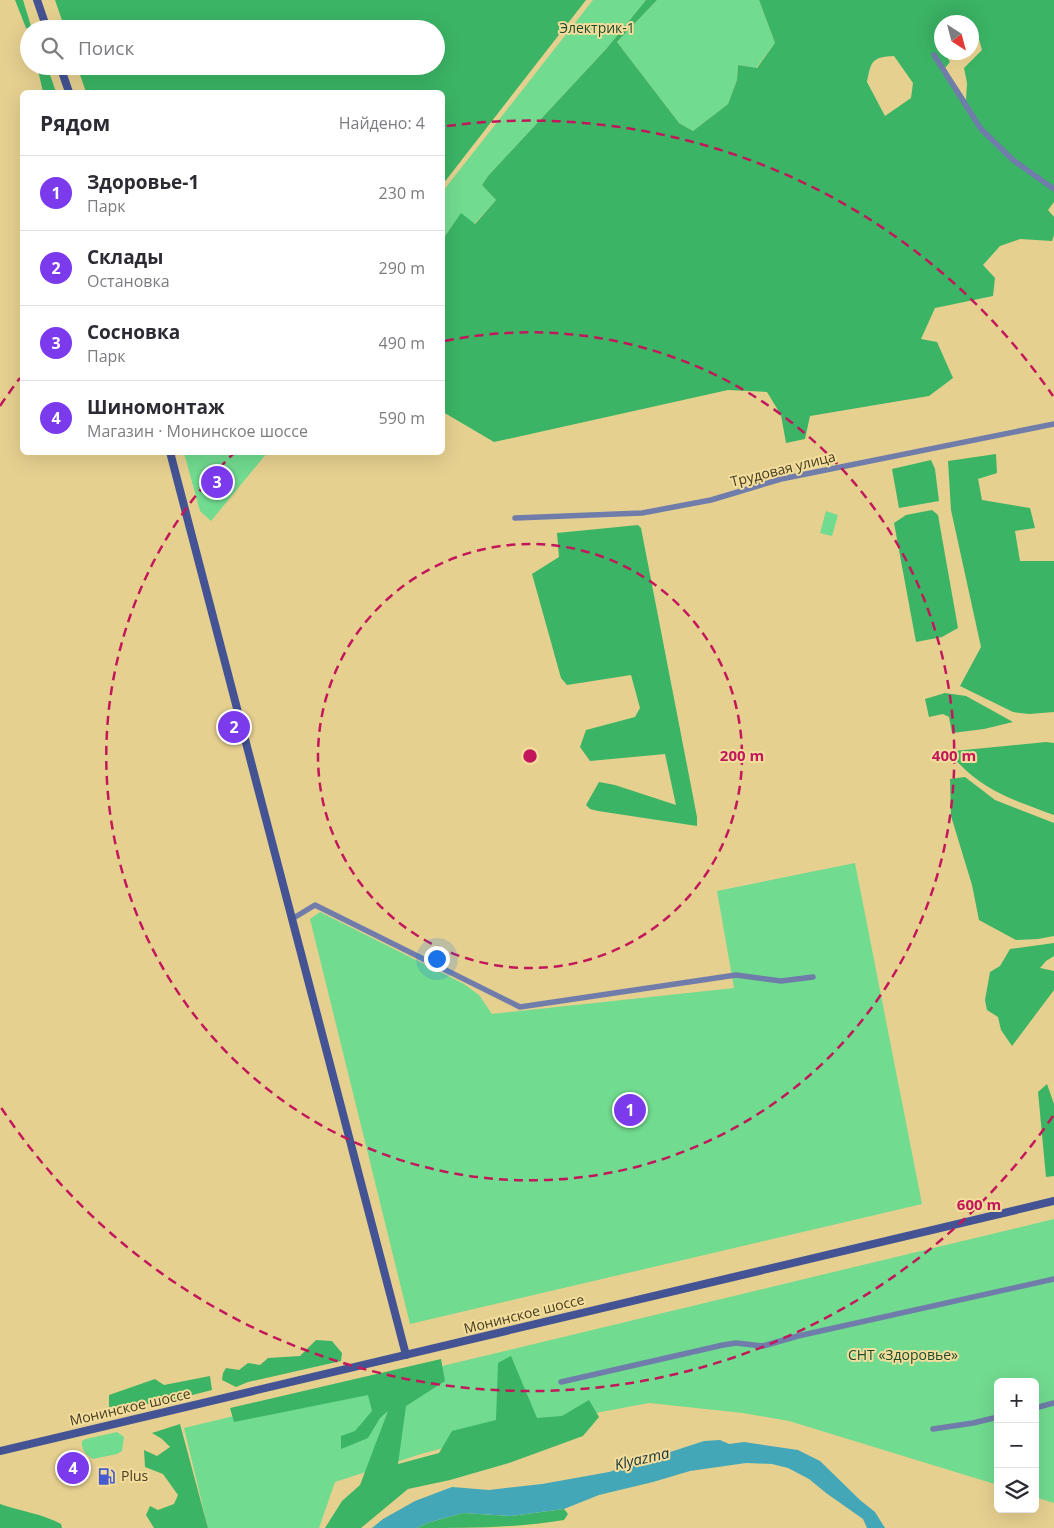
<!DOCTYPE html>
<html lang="ru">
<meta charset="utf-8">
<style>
body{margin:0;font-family:"Open Sans",sans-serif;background:#f7f7f7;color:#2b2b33}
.controls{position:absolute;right:15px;bottom:15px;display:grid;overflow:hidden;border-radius:8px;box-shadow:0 5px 20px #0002}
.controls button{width:45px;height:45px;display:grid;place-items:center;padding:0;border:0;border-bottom:1px solid #e1e1e2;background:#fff;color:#2b2b33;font:25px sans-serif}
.compass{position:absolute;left:934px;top:15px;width:45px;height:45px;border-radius:50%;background:#fff;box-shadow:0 5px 20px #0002;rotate:144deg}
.you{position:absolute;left:436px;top:958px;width:18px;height:18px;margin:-12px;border:4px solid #fff;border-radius:50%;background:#1a73e8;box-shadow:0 0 0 8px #1a73e833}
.badge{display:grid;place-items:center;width:32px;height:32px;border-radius:50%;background:#7c3aed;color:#fff;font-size:16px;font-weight:700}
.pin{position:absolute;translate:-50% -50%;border:2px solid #fff;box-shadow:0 1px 5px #0006}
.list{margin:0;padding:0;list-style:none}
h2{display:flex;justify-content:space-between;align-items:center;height:65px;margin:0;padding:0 20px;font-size:21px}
h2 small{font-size:16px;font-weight:400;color:#7c7c81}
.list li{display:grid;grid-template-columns:32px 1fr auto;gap:15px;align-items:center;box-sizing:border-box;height:75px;padding:0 20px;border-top:1px solid #e1e1e2}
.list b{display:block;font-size:19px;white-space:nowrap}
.list p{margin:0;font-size:16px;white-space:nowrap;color:#7c7c81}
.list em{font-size:16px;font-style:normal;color:#7c7c81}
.icon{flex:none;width:28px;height:28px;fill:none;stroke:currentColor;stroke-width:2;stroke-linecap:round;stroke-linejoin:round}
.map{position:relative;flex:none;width:1054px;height:1528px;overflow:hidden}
.search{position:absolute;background:#fff;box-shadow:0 5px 20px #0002;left:20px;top:20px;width:425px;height:55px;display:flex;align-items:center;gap:12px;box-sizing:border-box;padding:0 18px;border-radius:28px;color:#7c7c81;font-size:19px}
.panel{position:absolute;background:#fff;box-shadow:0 5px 20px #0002;left:20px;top:90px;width:425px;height:365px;border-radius:8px}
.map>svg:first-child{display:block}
</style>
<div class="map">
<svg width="1054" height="1528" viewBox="0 0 1054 1528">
<rect width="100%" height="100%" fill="#e6d090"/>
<g fill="#71db8f">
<polygon points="593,0 646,0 607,48 488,176 482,185 496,200 474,224 461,214 443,239 443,191"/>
<polygon points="657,0 759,0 775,43 756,68 738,65 737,80 728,104 693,131 679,123 617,42"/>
<polygon points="184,453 184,452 267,453 211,521 200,511"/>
<polygon points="826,511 838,515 832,536 820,533"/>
<polygon points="855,863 922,1204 410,1324 310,919 320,912 464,984 479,995 492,1014 734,988 717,891"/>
<polygon points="1054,1219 1054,1503 1035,1497 1035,1382 998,1382 998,1485 789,1421 743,1413 649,1403 526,1426 421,1454 335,1482 319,1528 208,1528 184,1428"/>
<path d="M117,1432L124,1437L122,1451L117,1454L93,1459C86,1455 81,1449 82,1441L86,1439Z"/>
</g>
<g fill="#3bb465" fill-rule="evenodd">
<polygon points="15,0 23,0 31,26 30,29 26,28"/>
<polygon points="55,0 586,0 443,184 442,92 86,92 77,66 436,66 436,29 65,29"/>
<path d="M646,0H657L617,42L679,123L693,131L728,104L737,80L738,65L757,68L775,43L759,0H1054V202L1048,210L1054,217V235L1052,241L1020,239L1000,246L983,265L995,278L993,296L935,308L921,339L937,342L953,378L929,396L810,416L805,439L786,443L781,415L767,392L728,390L494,442L443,412V239L461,213L475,224L496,200L482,185L488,176L607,48ZM942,22H972V30L976,29L982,50L964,68L967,83L966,100L945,68L950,62L945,53L942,52L940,40L941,39ZM894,56L913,83L911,98L885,116L867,82C871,61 872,57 894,56Z"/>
<polygon points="37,66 47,66 56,92 43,92"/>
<polygon points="996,454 997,473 978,479 982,500 1030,508 1035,528 1015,531 1020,561 1054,561 1054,712 1029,714 1013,712 960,686 981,647 951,510 948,461"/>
<polygon points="931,460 935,469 939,501 899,508 892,469"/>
<polygon points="932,510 938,515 958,628 942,637 916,642 894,523 906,515"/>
<polygon points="638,525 641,528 697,817 697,826 598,811 590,809 586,805 599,782 615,785 676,805 665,754 590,761 580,747 586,730 635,717 640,708 631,675 567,685 561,678 532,574 559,557 557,533"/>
<polygon points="945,693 966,696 1013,722 984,729 952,733 949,717 943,714 929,717 925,699"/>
<path d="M1046,742L1054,743V815C1014,800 982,791 953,757L954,751Z"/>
<polygon points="965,777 995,800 1054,823 1054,936 1038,939 1016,940 979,920 972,885 951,816 950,779"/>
<polygon points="1054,943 1054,956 1046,961 1040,968 1054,971 1054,990 1012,1046 1001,1030 998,1017 987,1010 985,1000 990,972 1000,966 1010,949"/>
<polygon points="1047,1084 1054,1104 1054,1176 1046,1177 1038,1092"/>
<polygon points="316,1340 332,1341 342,1353 341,1361 248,1382 236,1387 222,1380 223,1373 226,1368 239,1370 248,1363 260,1365 268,1358 300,1356"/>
<polygon points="511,1356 537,1418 562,1416 589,1400 599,1417 583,1436 509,1463 450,1480 408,1489 361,1528 325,1528 342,1501 360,1485 388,1411 380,1418 368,1438 341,1449 341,1436 355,1431 372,1411 368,1395 234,1422 230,1408 441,1359 445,1381 406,1406 398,1464 439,1453 452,1431 496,1420 498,1363"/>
<polygon points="210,1376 212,1390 161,1403 109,1407 109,1395 155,1379 164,1385"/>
<polygon points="180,1424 208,1528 154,1528 146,1515 150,1506 158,1510 174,1504 178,1495 163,1474 145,1467 144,1450 157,1456 170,1447 162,1439 152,1433"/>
<path d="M0,1504C20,1511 43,1514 61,1524L62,1528H0Z"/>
<path d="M564,1509L568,1514L564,1520C516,1528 467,1528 417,1528L427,1523L463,1513L511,1516Z"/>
</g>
<polygon fill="#44a7b8" points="720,1440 729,1444 744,1442 798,1450 820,1461 860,1500 875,1512 885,1528 867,1528 863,1519 826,1493 809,1479 788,1468 772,1464 746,1463 690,1471 653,1482 599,1495 564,1509 511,1516 463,1513 427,1523 417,1528 372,1528 383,1519 415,1501 452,1487 489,1490 542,1484 609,1472 704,1441"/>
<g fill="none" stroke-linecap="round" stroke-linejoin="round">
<g stroke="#707daa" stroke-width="5.5">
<polyline points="934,55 981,129 1013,160 1054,189"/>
<polyline points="515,518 642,513 711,500 781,479 1054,424"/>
<polyline points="292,919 315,905 520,1007 736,975 781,981 813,977"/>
<polyline points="561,1382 723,1345 736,1343 763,1346 798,1336 1054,1279"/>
<polyline points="1035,1408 1054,1403"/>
<polyline points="933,1429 973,1423 998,1417"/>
</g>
<g stroke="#435394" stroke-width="8">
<polyline points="37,0 47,29"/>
<polyline points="60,66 69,92"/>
<polyline points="170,452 406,1355"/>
<polyline points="0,1451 1054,1201"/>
</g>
</g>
<g fill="none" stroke="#c2185b" stroke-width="2.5" stroke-dasharray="9 6">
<circle cx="530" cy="756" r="212"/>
<path d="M445 341A424 424 0 1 1 233 454"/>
<path d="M1053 1116A635 635 0 0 1 0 1106M0 406A635 635 0 0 1 20 378M447 126A635 635 0 0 1 1053 396"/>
</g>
<defs>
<symbol id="fuel-bare" viewBox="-9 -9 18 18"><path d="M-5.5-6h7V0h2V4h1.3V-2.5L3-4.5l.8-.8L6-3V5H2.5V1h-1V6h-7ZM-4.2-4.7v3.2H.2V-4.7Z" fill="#465bcf" stroke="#f3dd9c" stroke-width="2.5" paint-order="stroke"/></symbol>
</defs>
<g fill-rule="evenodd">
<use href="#fuel-bare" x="94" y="1464" width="25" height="25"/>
</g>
<g text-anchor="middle" stroke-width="4" stroke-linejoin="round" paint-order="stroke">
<g font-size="14" fill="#1d4b2b" stroke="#f3dd9c">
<text x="597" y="33">Электрик-1</text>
<text x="903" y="1360">СНТ «Здоровье»</text>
</g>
<g font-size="14" fill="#453c21" stroke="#f3dd9c">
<text transform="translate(783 469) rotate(-14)" y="5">Трудовая улица</text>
<text transform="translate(524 1314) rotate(-14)" y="5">Монинское шоссе</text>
<text transform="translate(130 1407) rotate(-13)" y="5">Монинское шоссе</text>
</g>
<g font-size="14" fill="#453c21" stroke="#f3dd9c" text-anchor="start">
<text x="121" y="1481">Plus</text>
</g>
<g font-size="15" font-style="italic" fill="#16343a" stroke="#f3dd9c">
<text transform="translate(642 1459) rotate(-13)" y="5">Klyazma</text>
</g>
</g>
<circle cx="530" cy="756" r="8" fill="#c2185b" stroke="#f3dd9c" stroke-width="2.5"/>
<g font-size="15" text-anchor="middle" font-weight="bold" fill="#c2185b" stroke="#f3dd9c" stroke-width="4" stroke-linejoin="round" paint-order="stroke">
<text x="742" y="761">200 m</text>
<text x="954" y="761">400 m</text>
<text x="979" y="1210">600 m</text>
</g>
</svg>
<div class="controls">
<button>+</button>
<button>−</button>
<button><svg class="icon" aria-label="layers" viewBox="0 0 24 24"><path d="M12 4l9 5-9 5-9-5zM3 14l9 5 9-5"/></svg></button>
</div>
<svg class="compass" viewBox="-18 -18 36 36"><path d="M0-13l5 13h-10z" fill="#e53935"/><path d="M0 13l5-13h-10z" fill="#7c7c81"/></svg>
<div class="you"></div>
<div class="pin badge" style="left:630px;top:1110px">1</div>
<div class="pin badge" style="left:234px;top:727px">2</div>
<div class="pin badge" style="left:217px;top:482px">3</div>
<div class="pin badge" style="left:73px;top:1468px">4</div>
<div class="search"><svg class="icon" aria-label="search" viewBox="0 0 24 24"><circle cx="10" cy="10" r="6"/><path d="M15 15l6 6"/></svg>Поиск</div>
<section class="panel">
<h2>Рядом<small>Найдено: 4</small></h2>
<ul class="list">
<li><span class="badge">1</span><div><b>Здоровье-1</b><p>Парк</p></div><em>230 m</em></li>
<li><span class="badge">2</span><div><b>Склады</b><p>Остановка</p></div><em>290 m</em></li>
<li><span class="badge">3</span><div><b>Сосновка</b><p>Парк</p></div><em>490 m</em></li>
<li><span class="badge">4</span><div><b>Шиномонтаж</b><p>Магазин · Монинское шоссе</p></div><em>590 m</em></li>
</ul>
</section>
</div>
